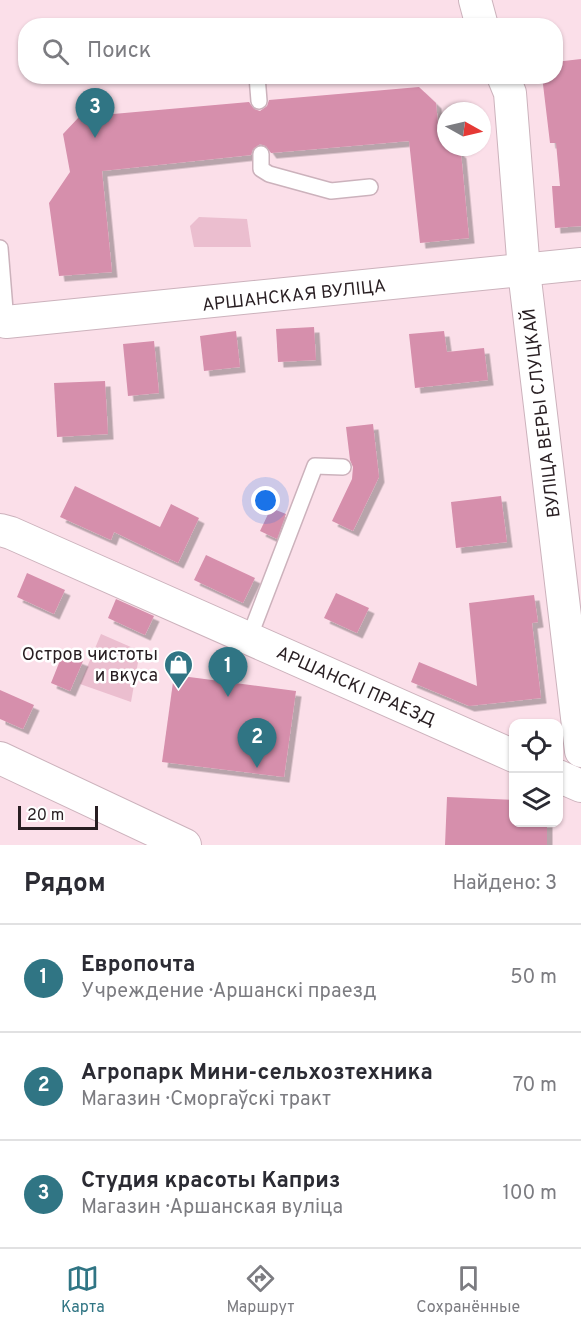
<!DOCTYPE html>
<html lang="ru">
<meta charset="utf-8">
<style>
body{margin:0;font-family:Overpass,sans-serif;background:#f2f2f3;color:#2b2b33}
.controls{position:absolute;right:18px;bottom:18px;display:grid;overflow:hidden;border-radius:12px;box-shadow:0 2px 4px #0004}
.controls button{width:54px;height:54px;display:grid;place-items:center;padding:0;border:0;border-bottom:2px solid #e1e1e2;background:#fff;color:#2b2b33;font:30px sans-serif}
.compass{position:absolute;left:437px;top:102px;width:54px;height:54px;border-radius:50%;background:#fff;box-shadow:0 2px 4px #0004;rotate:98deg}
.scale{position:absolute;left:18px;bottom:15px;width:80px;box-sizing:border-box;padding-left:6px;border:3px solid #281e22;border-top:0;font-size:16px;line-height:21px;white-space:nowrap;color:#281e22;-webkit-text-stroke:4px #fff;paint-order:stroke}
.you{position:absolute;left:266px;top:501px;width:21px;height:21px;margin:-15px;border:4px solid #fff;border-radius:50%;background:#1a73e8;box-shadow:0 0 0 9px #1a73e833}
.badge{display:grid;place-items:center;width:39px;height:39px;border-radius:50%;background:#307584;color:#fff;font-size:20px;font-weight:700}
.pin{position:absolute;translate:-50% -50px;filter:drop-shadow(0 2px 3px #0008)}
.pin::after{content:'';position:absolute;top:32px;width:21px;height:18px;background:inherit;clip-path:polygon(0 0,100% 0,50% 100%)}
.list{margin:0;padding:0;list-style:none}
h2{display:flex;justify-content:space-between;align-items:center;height:78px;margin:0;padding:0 24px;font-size:26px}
h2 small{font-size:20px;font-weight:400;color:#7c7c81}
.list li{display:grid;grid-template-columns:39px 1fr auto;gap:18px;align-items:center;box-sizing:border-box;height:108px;padding:0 24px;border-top:2px solid #e1e1e2}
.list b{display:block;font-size:22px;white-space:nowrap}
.list p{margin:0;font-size:20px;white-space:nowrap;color:#7c7c81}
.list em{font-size:20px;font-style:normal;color:#7c7c81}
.icon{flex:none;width:33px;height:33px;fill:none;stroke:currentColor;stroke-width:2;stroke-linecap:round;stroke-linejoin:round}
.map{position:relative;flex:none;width:581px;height:845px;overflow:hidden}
.search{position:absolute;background:#fff;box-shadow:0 2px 4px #0004;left:18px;right:18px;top:18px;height:66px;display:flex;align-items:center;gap:15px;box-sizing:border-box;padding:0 21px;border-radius:24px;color:#7c7c81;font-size:22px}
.sheet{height:402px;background:#fff}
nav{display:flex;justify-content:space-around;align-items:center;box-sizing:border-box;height:84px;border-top:2px solid #e1e1e2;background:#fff;font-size:16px;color:#7c7c81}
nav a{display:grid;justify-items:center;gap:3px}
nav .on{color:#307584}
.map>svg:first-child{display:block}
</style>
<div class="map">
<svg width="581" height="845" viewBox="0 0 581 845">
<defs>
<filter id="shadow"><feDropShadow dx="5.5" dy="5.5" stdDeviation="0" flood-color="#0004"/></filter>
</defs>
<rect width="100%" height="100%" fill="#fbdfe9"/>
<g fill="#ebbecf">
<polygon points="199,217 247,219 251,247 194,247 190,226"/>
<polygon points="101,634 140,651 131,702 80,684"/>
</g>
<g fill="#d68fac" filter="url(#shadow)">
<polygon points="581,59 581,226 555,228 552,186 560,186 556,143 550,143 542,76 555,76 555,62"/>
<polygon points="419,87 436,103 439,134 446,140 446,147 454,147 461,153 469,238 420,243 409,141 271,153 266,146 260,144 253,149 251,155 102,171 112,272 59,276 49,203 70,172 63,134 79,117 249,102 254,109 260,111 267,106 269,100"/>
<polygon points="314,327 316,360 278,362 276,329"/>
<polygon points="236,331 240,367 204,371 200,336"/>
<polygon points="444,331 447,352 484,348 488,380 415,388 409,334"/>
<polygon points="154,341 159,393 128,396 123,344"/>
<polygon points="105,381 108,434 57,437 54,383"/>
<polygon points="373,424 379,477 353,531 332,521 352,479 353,467 350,460 346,427"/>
<polygon points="75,486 160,527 171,504 199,518 178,563 114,532 111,540 60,517"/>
<polygon points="501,496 507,542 456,548 451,502"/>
<polygon points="271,508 286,514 277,539 260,531"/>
<polygon points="206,555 255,578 243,603 194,580"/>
<polygon points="27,573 65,590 54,614 17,597"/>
<polygon points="336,593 369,608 357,633 324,618"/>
<polygon points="534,595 538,622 532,623 541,698 469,706 411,682 419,662 477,686 469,603"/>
<polygon points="116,599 154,616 145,635 108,618"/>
<polygon points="63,653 83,661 70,691 51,683"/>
<polygon points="174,675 296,691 284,777 162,762"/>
<polygon points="0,690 34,705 23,729 0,719"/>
<polygon points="447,797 513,800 513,822 547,822 547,845 445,845"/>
</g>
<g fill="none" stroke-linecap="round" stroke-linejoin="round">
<defs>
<g id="service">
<polyline points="257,76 259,101"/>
<polyline points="261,154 261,169 269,174 331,191 370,187"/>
<polyline points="0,248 6,322"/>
<polyline points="249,638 315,466 343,467"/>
</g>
<g id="minor">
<polyline points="475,0 482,26"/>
<polyline points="503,76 510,93 524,271 581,751"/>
<polyline points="6,322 581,264"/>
<polyline points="0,530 11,533 514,756"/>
<polyline points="0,758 185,845"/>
<polyline points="558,776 581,786"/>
</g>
</defs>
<use href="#service" stroke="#ccb2bc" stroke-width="18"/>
<use href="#minor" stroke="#ccb2bc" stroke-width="34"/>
<use href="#service" stroke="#fff" stroke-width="15"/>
<use href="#minor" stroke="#fff" stroke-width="32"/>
</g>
<defs>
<symbol id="shop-pin" viewBox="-11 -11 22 30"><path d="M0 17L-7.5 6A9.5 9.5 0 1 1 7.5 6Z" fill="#307584" stroke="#fff"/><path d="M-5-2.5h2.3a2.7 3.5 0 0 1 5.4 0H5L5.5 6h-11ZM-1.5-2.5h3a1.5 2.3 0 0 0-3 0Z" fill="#fff"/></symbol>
</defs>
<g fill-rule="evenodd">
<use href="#shop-pin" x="162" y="648" width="33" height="45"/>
</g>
<g text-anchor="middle" stroke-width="5" stroke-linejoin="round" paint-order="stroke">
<g font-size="18" fill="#281e22" stroke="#fff">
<text transform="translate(294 295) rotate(-6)" y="6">АРШАНСКАЯ ВУЛІЦА</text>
<text transform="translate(541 413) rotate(-97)" y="6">ВУЛІЦА ВЕРЫ СЛУЦКАЙ</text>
<text transform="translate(356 686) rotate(24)" y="6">АРШАНСКІ ПРАЕЗД</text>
</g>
<g font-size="18" fill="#281e22" stroke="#fff" text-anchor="end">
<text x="158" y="660">Остров чистоты<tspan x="158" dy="21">и вкуса</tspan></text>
</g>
</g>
</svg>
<div class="controls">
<button><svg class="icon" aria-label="locate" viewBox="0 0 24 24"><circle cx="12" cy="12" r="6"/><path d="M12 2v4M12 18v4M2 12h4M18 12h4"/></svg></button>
<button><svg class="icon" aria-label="layers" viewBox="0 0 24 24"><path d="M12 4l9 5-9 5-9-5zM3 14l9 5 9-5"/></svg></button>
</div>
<svg class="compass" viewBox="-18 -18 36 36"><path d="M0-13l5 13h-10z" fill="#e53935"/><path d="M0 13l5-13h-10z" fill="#7c7c81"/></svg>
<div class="scale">20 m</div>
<div class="you"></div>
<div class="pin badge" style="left:228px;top:697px">1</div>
<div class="pin badge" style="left:257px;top:768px">2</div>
<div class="pin badge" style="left:95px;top:138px">3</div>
<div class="search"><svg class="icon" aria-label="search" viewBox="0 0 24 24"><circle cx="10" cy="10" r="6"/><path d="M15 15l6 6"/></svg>Поиск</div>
</div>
<section class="sheet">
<h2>Рядом<small>Найдено: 3</small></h2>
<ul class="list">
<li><span class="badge">1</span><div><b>Европочта</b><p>Учреждение · Аршанскі праезд</p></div><em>50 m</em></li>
<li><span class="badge">2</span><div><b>Агропарк Мини-сельхозтехника</b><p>Магазин · Сморгаўскі тракт</p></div><em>70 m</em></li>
<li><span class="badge">3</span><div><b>Студия красоты Каприз</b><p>Магазин · Аршанская вуліца</p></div><em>100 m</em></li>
</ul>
</section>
<nav>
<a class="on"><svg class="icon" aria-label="map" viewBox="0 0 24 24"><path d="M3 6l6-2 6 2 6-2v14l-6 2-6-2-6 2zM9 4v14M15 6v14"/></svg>Карта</a>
<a><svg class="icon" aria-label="directions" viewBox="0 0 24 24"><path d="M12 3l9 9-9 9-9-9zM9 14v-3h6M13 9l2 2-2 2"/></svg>Маршрут</a>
<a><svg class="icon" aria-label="saved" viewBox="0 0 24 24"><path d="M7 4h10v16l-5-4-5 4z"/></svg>Сохранённые</a>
</nav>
